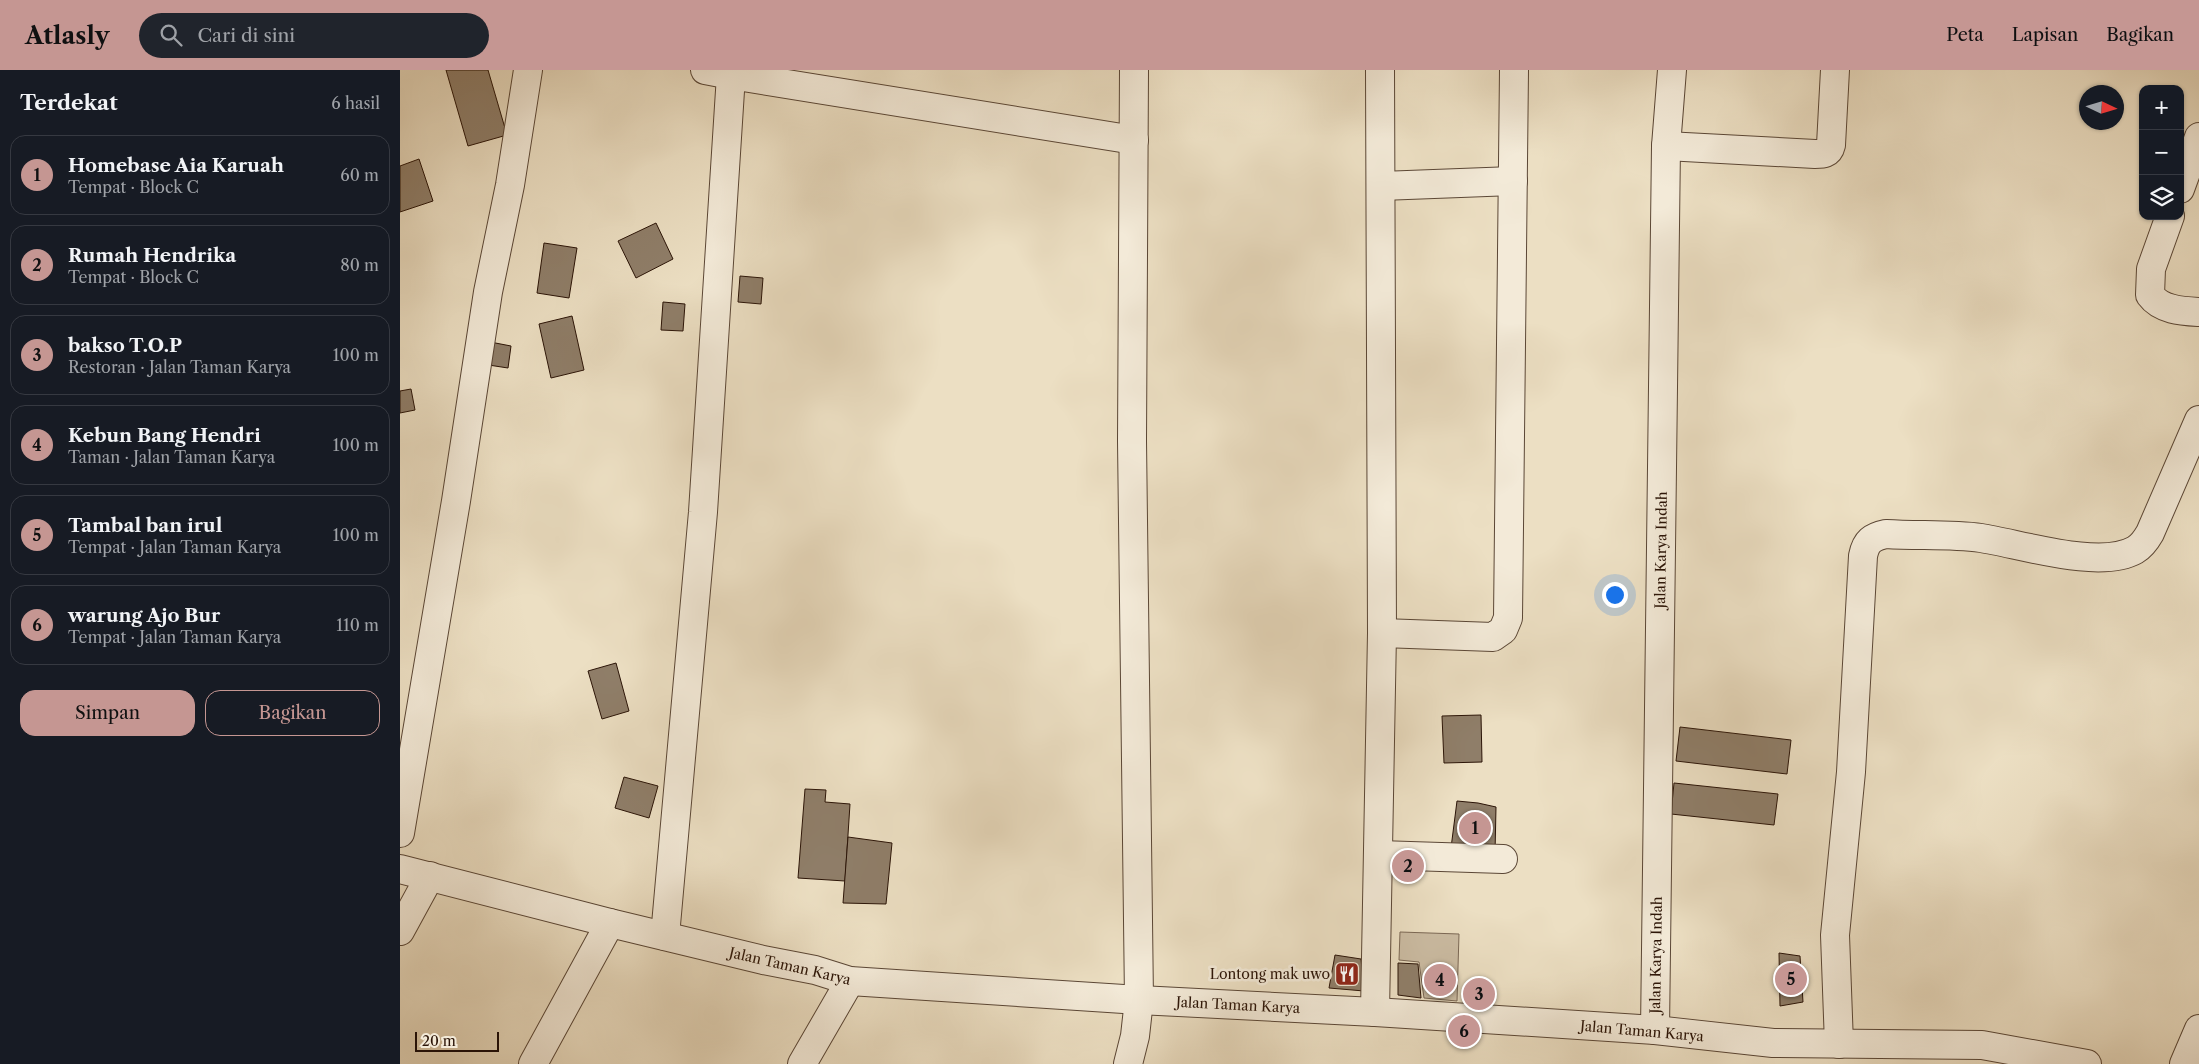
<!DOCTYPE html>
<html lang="id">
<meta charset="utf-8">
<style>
body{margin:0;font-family:"Libre Caslon Text",serif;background:#20242c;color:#f1f3f6}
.controls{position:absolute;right:15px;top:15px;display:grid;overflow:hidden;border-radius:10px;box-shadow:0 1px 4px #0004}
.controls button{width:45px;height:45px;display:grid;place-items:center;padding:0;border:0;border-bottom:1px solid #363941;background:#171b24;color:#f1f3f6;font:25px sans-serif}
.compass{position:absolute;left:1679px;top:15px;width:45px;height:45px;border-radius:50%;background:#171b24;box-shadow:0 1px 4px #0004;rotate:94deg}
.scale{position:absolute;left:15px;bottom:12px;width:84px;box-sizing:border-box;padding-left:5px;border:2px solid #2b1407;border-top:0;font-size:14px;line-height:18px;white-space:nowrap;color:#2b1407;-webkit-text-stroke:4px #f3ead8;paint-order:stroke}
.you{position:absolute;left:1214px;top:524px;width:18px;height:18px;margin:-12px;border:4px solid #fff;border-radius:50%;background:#1a73e8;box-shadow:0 0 0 8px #1a73e833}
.badge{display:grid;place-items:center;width:32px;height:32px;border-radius:50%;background:#c59692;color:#111;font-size:16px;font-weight:700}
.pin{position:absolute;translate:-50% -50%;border:2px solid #fff;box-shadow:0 1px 5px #0006}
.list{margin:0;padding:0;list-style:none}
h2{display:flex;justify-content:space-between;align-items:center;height:65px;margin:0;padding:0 20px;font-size:21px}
h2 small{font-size:16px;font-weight:400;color:#9ea1a6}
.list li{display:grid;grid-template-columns:32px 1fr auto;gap:15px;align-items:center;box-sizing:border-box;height:80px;margin:0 10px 10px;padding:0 10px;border:1px solid #363941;border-radius:15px}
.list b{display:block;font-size:19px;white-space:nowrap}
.list p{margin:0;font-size:16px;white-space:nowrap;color:#9ea1a6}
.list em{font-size:16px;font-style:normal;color:#9ea1a6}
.actions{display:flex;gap:10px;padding:15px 20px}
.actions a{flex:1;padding:11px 0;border:1px solid #c59692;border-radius:15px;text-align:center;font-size:18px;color:#c59692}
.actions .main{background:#c59692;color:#111}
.icon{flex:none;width:28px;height:28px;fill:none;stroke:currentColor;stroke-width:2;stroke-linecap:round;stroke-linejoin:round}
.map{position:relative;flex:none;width:1799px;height:994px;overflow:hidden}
header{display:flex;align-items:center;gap:30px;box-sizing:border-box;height:70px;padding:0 25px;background:#c59692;color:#111}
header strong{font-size:24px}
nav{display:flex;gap:28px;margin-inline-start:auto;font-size:18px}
.search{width:350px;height:45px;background:#20242c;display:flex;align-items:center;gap:12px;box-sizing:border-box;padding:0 18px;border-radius:28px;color:#9ea1a6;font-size:19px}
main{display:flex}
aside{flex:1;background:#171b24}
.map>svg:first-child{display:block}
</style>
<header>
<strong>Atlasly</strong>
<div class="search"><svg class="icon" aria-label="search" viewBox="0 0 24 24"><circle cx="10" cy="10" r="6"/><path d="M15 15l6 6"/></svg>Cari di sini</div>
<nav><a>Peta</a><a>Lapisan</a><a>Bagikan</a></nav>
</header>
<main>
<aside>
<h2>Terdekat<small>6 hasil</small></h2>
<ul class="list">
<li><span class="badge">1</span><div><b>Homebase Aia Karuah</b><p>Tempat · Block C</p></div><em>60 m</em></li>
<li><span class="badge">2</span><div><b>Rumah Hendrika</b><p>Tempat · Block C</p></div><em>80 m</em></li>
<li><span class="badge">3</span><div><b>bakso T.O.P</b><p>Restoran · Jalan Taman Karya</p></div><em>100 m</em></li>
<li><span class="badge">4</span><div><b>Kebun Bang Hendri</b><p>Taman · Jalan Taman Karya</p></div><em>100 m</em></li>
<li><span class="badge">5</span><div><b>Tambal ban irul</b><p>Tempat · Jalan Taman Karya</p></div><em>100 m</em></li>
<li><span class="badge">6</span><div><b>warung Ajo Bur</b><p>Tempat · Jalan Taman Karya</p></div><em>110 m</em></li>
</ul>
<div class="actions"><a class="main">Simpan</a><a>Bagikan</a></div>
</aside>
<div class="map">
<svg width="1799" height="994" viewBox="0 0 1799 994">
<rect width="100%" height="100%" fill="#ecdfc3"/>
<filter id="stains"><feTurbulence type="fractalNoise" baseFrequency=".004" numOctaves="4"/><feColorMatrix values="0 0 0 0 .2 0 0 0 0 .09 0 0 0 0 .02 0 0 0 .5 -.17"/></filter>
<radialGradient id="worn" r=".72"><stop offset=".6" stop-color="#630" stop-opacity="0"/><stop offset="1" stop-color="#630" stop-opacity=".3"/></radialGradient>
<polygon fill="#cbbca3" stroke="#7b6855" points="1000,862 1059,864 1057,931 1024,928 1019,892 999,890"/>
<g fill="#8f7e69" stroke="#2b1407">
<polygon points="46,0 88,0 107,65 68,76"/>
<polygon points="19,89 33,131 0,142 0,96"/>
<polygon points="256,153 273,189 236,208 218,171"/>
<polygon points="144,173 177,178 169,228 137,223"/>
<polygon points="340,206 363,208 361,234 338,232"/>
<polygon points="263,232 285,234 283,261 261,260"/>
<polygon points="172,246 184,300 151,308 139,254"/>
<polygon points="85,271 111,276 108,298 82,294"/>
<polygon points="11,319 15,340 0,343 0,321"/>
<polygon points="216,593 229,641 202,649 188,601"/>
<polygon points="1081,645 1082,692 1044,693 1042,646"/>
<polygon points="1280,657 1391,670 1387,704 1276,691"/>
<polygon points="224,707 258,716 249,748 215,738"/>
<polygon points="1274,713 1378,724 1374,755 1271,744"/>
<polygon points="405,719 426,720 425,732 450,734 445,811 398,808"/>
<polygon points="1057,731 1078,733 1096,737 1095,783 1051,778"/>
<polygon points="448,767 492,773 486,834 443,833"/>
<polygon points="1379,883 1400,886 1403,932 1380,936"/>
<polygon points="935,885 961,889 964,921 929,918"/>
<polygon points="998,893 1018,894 1021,928 998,925"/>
<polygon points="1065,917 1074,918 1074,929 1064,928 1063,923"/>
<polygon points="1077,919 1083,920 1081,929 1075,928"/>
<polygon points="1055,951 1079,953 1066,976 1053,969"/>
</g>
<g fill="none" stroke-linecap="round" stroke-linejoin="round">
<defs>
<g id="minor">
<polyline points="305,0 331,5"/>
<path d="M1266,76L1415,84C1423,84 1429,84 1431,75L1435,0"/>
<polyline points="981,116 1113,111"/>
<polyline points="1780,119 1799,67"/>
<path d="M1770,146L1751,199L1750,225C1761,240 1782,241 1799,242"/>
<polyline points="982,563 1093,567 1103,560 1108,548 1114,0"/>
<polyline points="0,763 56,431 88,222 110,115 128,0"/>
<polyline points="979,785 1103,789"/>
<polyline points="0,799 210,853 363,890 415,900 450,911 739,930 975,942 1255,960 1373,973 1582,975 1687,994"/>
<polyline points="0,861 30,806"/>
<polyline points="265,866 303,442 331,5 734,70"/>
<polyline points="975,942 982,563 980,0"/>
<polyline points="1255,960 1266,76 1272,0"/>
<path d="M1439,974L1435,865L1451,702L1463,486C1466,471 1472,467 1486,464C1518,466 1551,464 1581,468C1620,474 1700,500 1735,480C1742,476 1746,470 1750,463L1799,350"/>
<polyline points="133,994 210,853"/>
<polyline points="402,994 450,911"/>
<polyline points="728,994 735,966 739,930 732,371 734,0"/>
<polyline points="1784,994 1799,959"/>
</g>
</defs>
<use href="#minor" stroke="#5b4736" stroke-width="30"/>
<use href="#minor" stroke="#f3ead8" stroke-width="28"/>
</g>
<defs>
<symbol id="restaurant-square" viewBox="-11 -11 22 22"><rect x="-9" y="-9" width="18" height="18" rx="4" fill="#8f2418" stroke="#f3ead8"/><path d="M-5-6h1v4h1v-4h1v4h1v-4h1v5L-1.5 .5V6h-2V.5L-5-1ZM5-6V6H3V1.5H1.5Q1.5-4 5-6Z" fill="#fff"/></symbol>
</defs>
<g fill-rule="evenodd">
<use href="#restaurant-square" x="933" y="890" width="28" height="28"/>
</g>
<g text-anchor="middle" stroke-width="5" stroke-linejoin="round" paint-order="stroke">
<g font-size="14" fill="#2b1407" stroke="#f3ead8">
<text transform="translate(1261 480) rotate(-89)" y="5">Jalan Karya Indah</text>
<text transform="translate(1256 885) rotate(-89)" y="5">Jalan Karya Indah</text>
<text transform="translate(390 896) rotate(13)" y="5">Jalan Taman Karya</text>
<text transform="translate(838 935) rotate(3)" y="5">Jalan Taman Karya</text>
<text transform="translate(1242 961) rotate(5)" y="5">Jalan Taman Karya</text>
</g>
<g font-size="14" fill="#2b1407" stroke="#f3ead8" text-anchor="end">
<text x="930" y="909">Lontong mak uwo</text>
</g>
</g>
<rect width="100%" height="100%" filter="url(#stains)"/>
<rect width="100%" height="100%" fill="url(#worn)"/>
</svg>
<div class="controls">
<button>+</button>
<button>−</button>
<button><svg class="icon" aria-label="layers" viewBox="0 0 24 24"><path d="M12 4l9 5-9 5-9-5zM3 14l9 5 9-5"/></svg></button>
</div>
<svg class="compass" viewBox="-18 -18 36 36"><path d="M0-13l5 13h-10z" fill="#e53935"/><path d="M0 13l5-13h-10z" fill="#9ea1a6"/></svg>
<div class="scale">20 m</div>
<div class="you"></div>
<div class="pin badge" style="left:1075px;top:758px">1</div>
<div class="pin badge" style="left:1008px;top:796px">2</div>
<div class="pin badge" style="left:1079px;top:924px">3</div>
<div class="pin badge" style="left:1040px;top:910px">4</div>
<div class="pin badge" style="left:1391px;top:909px">5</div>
<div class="pin badge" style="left:1064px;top:961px">6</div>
</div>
</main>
